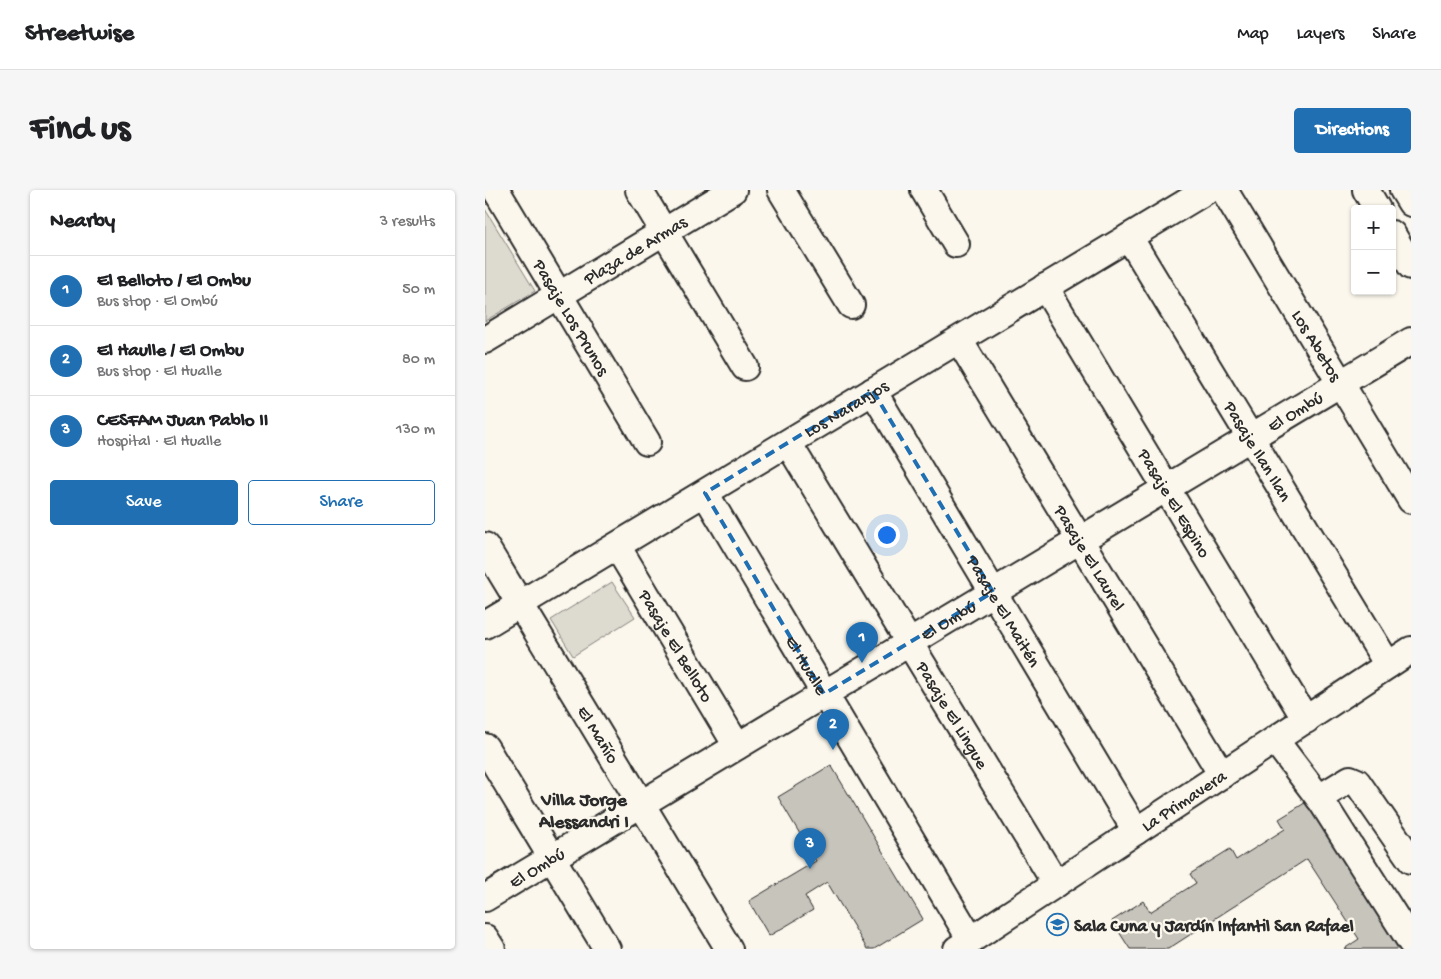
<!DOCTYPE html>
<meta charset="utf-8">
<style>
body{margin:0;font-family:"Gochi Hand",sans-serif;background:#f6f6f6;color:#202124}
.controls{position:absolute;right:15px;top:15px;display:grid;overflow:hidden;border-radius:5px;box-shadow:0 1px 4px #0004}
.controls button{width:45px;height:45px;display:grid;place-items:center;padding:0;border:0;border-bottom:1px solid #e0e0e0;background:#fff;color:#202124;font:25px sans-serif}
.you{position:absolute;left:401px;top:344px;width:18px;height:18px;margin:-12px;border:4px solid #fff;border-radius:50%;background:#1a73e8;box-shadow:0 0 0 8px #1a73e833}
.badge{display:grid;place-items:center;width:32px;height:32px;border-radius:50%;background:#1f6fb2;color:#fff;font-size:16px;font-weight:700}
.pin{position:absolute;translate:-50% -41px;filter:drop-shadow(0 1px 2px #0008)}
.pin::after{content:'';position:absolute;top:26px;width:18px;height:15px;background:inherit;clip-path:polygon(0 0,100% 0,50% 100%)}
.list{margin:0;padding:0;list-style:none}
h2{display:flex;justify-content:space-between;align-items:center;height:65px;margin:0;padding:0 20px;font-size:21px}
h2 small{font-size:16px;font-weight:400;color:#757577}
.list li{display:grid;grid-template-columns:32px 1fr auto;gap:15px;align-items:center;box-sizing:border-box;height:70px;padding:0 20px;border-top:1px solid #e0e0e0}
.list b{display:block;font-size:19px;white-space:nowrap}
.list p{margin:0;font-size:16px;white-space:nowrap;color:#757577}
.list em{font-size:16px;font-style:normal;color:#757577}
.actions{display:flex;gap:10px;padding:15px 20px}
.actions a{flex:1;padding:11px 0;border:1px solid #1f6fb2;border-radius:5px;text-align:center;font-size:18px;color:#1f6fb2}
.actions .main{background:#1f6fb2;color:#fff}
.map{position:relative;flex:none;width:926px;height:759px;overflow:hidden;border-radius:5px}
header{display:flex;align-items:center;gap:30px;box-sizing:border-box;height:70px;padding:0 25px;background:#fff;border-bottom:1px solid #e0e0e0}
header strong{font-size:24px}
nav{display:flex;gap:28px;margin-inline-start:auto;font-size:18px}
.intro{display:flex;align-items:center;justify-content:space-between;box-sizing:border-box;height:120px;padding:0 30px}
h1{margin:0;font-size:35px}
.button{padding:12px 22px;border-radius:5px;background:#1f6fb2;color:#fff;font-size:18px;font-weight:700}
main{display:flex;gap:30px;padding:0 30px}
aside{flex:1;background:#fff;border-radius:5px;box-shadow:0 1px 4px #0004}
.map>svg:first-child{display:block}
</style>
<header>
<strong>Streetwise</strong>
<nav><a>Map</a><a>Layers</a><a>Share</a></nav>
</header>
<div class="intro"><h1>Find us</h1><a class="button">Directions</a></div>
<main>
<aside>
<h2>Nearby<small>3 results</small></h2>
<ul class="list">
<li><span class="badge">1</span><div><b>El Belloto / El Ombu</b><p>Bus stop · El Ombú</p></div><em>50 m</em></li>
<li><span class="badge">2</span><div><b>El Haulle / El Ombu</b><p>Bus stop · El Hualle</p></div><em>80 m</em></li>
<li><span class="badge">3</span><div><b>CESFAM Juan Pablo II</b><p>Hospital · El Hualle</p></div><em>130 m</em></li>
</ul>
<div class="actions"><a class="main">Save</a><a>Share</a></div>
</aside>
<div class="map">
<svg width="926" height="759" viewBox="0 0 926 759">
<rect width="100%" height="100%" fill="#fbf7ec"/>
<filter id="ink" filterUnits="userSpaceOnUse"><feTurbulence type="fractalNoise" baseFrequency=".02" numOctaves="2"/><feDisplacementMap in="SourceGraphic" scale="10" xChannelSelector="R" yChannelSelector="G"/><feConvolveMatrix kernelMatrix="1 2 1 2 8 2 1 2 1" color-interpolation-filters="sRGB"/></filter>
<g filter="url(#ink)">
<g fill="#dddad0" stroke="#84827e">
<polygon points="0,19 50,101 0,131"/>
<polygon points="127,392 150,427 88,466 66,430"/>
</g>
<g fill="#c7c4bc" stroke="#2b2b2b">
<polygon points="346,575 438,729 389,759 382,759 342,692 320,706 328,720 284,746 264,711 331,671 293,607"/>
<polygon points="823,611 918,759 859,759 874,749 822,669 683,759 645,759 627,731 658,711 665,722 711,693 705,684 745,659 751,670 800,639 794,629"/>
</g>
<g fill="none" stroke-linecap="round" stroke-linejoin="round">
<defs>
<g id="minor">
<path id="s1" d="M11,0L162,252"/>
<polyline points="154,0 260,177"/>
<polyline points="296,0 366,115"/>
<polyline points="439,0 471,54"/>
<path id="s2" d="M739,0L926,310"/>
<polyline points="881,0 892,19"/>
<polyline points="918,0 926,13"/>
<polyline points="907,44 926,76"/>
<path id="s3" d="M644,47L903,475"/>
<path id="s4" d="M560,97L821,530"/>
<path id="s5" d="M0,150L248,0"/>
<path id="s6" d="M474,150L737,585"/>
<path id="s7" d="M388,201L651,641"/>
<path id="s8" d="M303,253L571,694"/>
<path id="s9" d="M220,303L486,750"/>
<path id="s10" d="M0,356L244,759"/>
<path id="s11" d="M132,356L252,556"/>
<path id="s12" d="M0,435L722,0"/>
<polyline points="790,550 837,612 926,752"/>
<polyline points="0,557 122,759"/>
<polyline points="834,608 865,589 872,592 926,670"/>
<path id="s13" d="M0,708L926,151"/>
<polyline points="0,748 7,759"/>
<path id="s14" d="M472,759L926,460"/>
</g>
</defs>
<use href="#minor" stroke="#2b2b2b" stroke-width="30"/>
<use href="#minor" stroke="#fbf7ec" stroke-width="26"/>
</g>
</g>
<path fill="none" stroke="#1f6fb2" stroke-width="4" stroke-dasharray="10 6" stroke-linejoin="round" d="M388,201L508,402L339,504L220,303Z"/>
<defs>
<symbol id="school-ring" viewBox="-11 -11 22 22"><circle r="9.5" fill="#fbf7ec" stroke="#1f6fb2" stroke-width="1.5"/><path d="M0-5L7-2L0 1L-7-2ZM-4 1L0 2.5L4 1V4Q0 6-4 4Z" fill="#1f6fb2"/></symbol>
</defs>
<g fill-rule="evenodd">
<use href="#school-ring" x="560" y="722" width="25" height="25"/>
</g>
<g text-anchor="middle" stroke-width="4.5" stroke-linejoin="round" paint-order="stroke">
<g font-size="18" fill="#2b2b2b" stroke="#fbf7ec">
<text dy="6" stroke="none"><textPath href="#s5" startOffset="175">Plaza de Armas</textPath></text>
<text dy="6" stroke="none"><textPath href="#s1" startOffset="148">Pasaje Los Prunos</textPath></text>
<text dy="6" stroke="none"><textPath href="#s2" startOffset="181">Los Abetos</textPath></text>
<text dy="6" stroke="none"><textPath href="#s12" startOffset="421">Los Naranjos</textPath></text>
<text dy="6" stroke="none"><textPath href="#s13" startOffset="945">El Ombú</textPath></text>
<text dy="6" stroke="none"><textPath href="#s3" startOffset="250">Pasaje Ilan Ilan</textPath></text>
<text dy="6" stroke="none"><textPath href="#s4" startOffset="252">Pasaje El Espino</textPath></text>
<text dy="6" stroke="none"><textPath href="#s6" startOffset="254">Pasaje El Laurel</textPath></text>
<text dy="6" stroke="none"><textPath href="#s7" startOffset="256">Pasaje El Maitén</textPath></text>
<text dy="6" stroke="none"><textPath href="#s13" startOffset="540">El Ombú</textPath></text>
<text dy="6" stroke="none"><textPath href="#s11" startOffset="116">Pasaje El Belloto</textPath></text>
<text dy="6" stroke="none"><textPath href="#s9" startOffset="200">El Hualle</textPath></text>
<text dy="6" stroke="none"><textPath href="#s8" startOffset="318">Pasaje El Lingue</textPath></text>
<text dy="6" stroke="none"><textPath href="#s10" startOffset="220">El Mañío</textPath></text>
<text dy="6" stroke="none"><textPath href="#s14" startOffset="271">La Primavera</textPath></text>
<text dy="6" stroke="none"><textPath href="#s13" startOffset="60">El Ombú</textPath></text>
</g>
<g font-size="18" font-weight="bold" fill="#2b2b2b" stroke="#fbf7ec" text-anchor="start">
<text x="589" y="741">Sala Cuna y Jardín Infantil San Rafael</text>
</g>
<g font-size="19" font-weight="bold" fill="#2b2b2b" stroke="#fbf7ec">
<text x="99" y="615">Villa Jorge<tspan x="99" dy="22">Alessandri I</tspan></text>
</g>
</g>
</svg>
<div class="controls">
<button>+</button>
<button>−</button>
</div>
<div class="you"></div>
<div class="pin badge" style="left:377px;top:473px">1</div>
<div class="pin badge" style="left:348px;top:560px">2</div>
<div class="pin badge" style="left:325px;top:679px">3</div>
</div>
</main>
